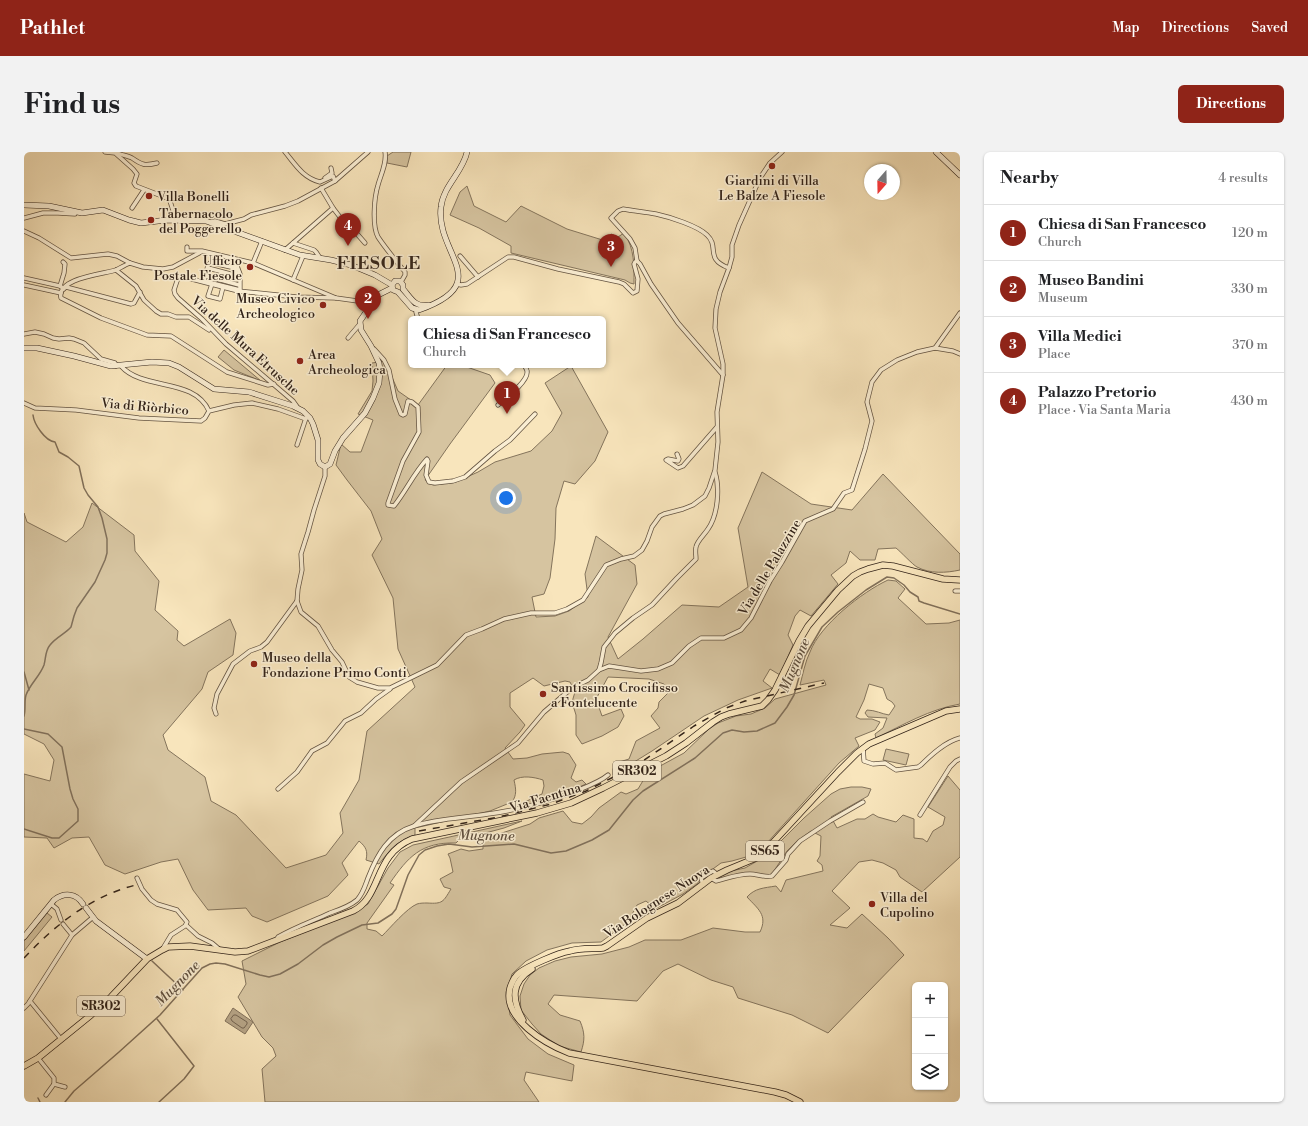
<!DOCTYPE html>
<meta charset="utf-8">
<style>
body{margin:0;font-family:"Libre Bodoni",serif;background:#f2f2f2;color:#202124}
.controls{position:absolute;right:12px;bottom:12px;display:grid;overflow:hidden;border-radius:6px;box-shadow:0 1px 3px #0004}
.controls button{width:36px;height:36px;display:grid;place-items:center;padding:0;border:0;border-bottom:1px solid #e0e0e0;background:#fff;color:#202124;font:20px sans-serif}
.compass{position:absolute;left:840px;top:12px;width:36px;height:36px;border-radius:50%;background:#fff;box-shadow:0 1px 3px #0004;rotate:200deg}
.you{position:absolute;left:482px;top:346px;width:14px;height:14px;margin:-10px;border:3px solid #fff;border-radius:50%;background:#1a73e8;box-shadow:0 0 0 6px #1a73e833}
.badge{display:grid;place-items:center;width:26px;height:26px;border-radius:50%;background:#8f2418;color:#fff;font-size:13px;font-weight:700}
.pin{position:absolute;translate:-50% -33px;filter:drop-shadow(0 1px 2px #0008)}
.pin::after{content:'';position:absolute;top:21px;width:14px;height:12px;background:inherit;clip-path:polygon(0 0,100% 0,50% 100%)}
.popup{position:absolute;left:384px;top:164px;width:198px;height:52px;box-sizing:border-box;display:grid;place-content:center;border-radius:6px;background:#fff;filter:drop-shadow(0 1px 3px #0005);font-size:13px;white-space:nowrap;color:#757577}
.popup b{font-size:15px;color:#202124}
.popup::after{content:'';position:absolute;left:50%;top:100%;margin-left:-8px;border:8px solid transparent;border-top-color:#fff}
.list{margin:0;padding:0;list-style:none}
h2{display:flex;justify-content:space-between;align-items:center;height:52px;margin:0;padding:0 16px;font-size:17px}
h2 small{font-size:13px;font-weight:400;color:#757577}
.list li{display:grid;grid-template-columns:26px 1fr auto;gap:12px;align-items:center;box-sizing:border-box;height:56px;padding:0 16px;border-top:1px solid #e0e0e0}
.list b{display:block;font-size:15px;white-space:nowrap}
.list p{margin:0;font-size:13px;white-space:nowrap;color:#757577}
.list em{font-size:13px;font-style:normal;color:#757577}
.icon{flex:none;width:22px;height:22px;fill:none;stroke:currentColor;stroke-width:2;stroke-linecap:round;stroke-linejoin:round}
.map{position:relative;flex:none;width:936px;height:950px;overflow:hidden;border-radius:6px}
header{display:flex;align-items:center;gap:24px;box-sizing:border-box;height:56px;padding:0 20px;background:#8f2418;color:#fff}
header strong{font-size:19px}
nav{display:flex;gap:22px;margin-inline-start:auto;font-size:14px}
.intro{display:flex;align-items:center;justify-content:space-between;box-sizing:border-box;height:96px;padding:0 24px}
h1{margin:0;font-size:28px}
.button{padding:10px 18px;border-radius:6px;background:#8f2418;color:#fff;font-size:14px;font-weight:700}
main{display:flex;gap:24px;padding:0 24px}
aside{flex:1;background:#fff;border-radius:6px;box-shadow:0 1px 3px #0004}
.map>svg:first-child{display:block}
</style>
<header>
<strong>Pathlet</strong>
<nav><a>Map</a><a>Directions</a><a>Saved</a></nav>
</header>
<div class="intro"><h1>Find us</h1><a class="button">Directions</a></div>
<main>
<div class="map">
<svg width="936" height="950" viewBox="0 0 936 950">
<rect width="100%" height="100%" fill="#f8e5bc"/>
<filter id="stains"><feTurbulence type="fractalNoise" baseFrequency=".005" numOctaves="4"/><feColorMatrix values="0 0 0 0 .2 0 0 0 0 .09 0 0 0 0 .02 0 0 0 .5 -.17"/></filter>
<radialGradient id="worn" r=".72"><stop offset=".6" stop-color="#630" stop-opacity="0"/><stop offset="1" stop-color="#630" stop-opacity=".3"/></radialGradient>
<g fill="#d6c4a0" stroke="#84745c">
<polygon points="369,0 387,0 383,15 363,11 363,4"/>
<path d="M443,34L450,54L482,70L497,54L543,77L585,90L587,82L594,85L600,81C611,97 610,114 610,132L606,131L601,128L487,101V94L455,76L426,63L436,40Z"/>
<polygon points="200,198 237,229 210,218 194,205"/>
<path d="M361,209L374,239L394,253L423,213H437L466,223L471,231L426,292L401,328L409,333L432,330L454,320L471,310L507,299L528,279L538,261L521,231L547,214L584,280L571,309L551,332L540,329L532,356L531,387L526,426L520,442L508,445L512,465L531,464L545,459L564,445L561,422L572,384L611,413L613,432L584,485L594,507L619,487L658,453L695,455L724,435L714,376L738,320L787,352L828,358L859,322L936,402V418C922,421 906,422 893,415C889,413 877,400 872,396L854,397L851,408H836L826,399L822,411L807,423L814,432L787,464L776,458L771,464L764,483L769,493L756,523L746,517L739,529L748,536L714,548L680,564L628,599L589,623V617L592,611L605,607L612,589L636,576L627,564L634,556L635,550L645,540L640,532L625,527L584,525L572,547L578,564L597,557L600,564L594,575L578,584L558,592L552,583V563L548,550L551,540L546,530L541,529L520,534L509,526L486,541V555L501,573L496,580L481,596L489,607L503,606L518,602L539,600L545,602L552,613L547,626L552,630L558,628L562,632L537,643L493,656L492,654L518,642L520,634L519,628C510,625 498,623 490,628C492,637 493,643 488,650L466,659L391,676V683C374,688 365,699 355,712L342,708C344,699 342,695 335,689L318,711L324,723L304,744L243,770L228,764L222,756L184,758L169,738L154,707L137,710L101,722L81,713L65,685L48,686L30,696L23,686L0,685V622L26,629L30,608L20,592L0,582V361L3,370L42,390L59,375L68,351L110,383L111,399L135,429L131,458L154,479L153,488L160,494L206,467L212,481L209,503L184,520L178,537L139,583L144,598L181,625L187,649L212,663L262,716L302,703L319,681L316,661L335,628L343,579L391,535L374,497L369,446L348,403L358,387L347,359L323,328L312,313L317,292L326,300H337L349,268L334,262L348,239L349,229L348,211Z"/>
<path d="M864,428L872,429L881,437L874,446L902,472L925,471L936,468V552C906,557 879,573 852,586L851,582L859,576L863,566L844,565L841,561L843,558C851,558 858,562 865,563L871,554L868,550L863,547L859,536L845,532L840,548L832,565L836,567H848L856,570L851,578L831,586L835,594L815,611L743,691L734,699L722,705L708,709L697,711L678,725L673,732L659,742L631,757L622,749L613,753L604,770L577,790L548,791L523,798L502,809L488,822L483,840L486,863L504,887L524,902L550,913L548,929L502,920L500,928L515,950H241L238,917L252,904L249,896L238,885L214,845L222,832L218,809L256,790L331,760L344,752L364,716L376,700L389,693L498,669L480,676L435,688L432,691C397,690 384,705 366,731L370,733L343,771V777L352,779L358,784C366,776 383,756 393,752C396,751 400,751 403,751C419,752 419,750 427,737L420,735L416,727L429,720L426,706L424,702L437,697L445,699L459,697V687L506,672L515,666L539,659L548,670L558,672L567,665L575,656L597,640L602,642L614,637L620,627L627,619L660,601L685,577L694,571L712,564L727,562L741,556L751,547L802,533L800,528L776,533C779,522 781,510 786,500C796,473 838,440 864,428Z"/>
<polygon points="862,597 885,602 882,613 859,608"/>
<path d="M924,624L936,638V705L898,740L876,725L872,718L859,711L848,708L835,710L808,739L826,756L806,773L823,776L838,762L864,786L880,803L804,881L768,863L714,846L709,835L687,828L654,812L639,819L613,849L530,843L524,852L536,863L556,869C561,881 561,888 557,900L535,894L517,882L508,872L497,858L496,844L500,832L506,823L515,816L531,809L547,805L578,802L605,795L621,788H657L689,776L721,780H736C744,763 734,757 723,745C731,736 740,736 752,734L757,740L762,728L799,719L798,713L793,709L796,704L797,684L787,679L773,689L763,699L748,722C741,724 733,721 725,721C714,721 705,724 694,727L696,724L707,719L721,716L742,704L780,666L807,642L816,637L827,635H838L847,637L844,644L807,665L813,676L833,667H841L849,662L854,665L872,670L879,663L890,667V686L899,687L903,690L909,679L919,673L921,665L904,655Z"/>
<polygon points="23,761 28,765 0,799 0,789"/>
</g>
<polygon fill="#b5a385" stroke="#81705a" points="209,856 229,870 221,882 201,869"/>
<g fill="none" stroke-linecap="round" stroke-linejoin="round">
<polygon stroke="#74634f" stroke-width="1" points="210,863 212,863 223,870 223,872 220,876 218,876 208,869 207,867"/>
<g stroke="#81705a" stroke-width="1.5">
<polyline points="0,520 5,538"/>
<path d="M0,564C2,557 0,550 2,543C6,532 16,524 20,513C22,506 21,499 26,493C32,485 41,482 47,475L50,464L53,456L71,430L81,408L83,401V387L78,366L74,355L64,343L60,336L55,314L44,305L35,300L31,290C21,289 10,272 9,263"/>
<polyline points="0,577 24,582 38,595 46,637 49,647 54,657 54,669 35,686 28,686 0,677"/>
<polyline points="128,809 159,838"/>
<polyline points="133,867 170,914 160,927 135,950"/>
<polyline points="14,946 16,950"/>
<polyline points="41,950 50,939 95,900 136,863 178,816 186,812 192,811 201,812 236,823 245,825 256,822 274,812 299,793 313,785 338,773 354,771 368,762 372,757 384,723 395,703 401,698 413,694 425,692 448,695 490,692 527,701 542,699 568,688 585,678 609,648 619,639 671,606 699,581 708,578 720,580 733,579 751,571 763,555 770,543 781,504 798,475 814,460 842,438 863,425 870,426 880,433 886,440 894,445 895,449 900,451 936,462"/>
</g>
<defs>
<g id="street">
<polyline points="81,0 91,1 109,17 113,22 110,31 112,34 143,46 146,49 152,68"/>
<path d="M261,0C271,12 279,26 296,30L309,24L311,29"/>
<path d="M361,0C363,11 357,22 354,33C350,46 348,74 354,85C362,97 372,109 381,120V123L377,130"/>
<path d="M93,1C98,3 104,4 108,6C118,13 121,14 133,11"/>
<polyline points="301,26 308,21 307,16"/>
<polyline points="297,36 309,56 319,69 327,75 341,91"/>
<polyline points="108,56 120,38"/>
<polyline points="0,66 19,61 34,61 51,62 51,60"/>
<polyline points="187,70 191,69 201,72 220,67 227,63 261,54 274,49 311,29 344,0"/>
<polyline points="0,79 15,86 47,106 84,102 93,104 106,111 119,115 139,117 149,115 177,100"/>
<polyline points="269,91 290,98 292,100 296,106"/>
<polyline points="163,95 163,99 178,99 229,111 312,146 348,151"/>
<polyline points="261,98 309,56"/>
<polyline points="436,104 454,125"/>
<polygon points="189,108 213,114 216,122 216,138 180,129 184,113"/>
<path d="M613,109L611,96L606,87L587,66L594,59L599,57C610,59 621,60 632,62C646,65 674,74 683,83C696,95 680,107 705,116"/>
<polyline points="613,109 616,112 627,132 654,171 699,223"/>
<path d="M106,111C101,113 96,116 92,118C80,122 32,126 37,146L77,166L123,183L147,184L203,220L244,233L250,232"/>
<polyline points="229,111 238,89"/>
<polyline points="186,112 189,111 211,116 214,126"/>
<polyline points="184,116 214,124"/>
<polyline points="92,118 112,134 120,148 132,159 137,162 144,162 152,165 165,165 185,178"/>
<polyline points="182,124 215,133"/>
<polyline points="0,126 36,134 40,137"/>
<polyline points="269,128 279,104"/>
<polyline points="188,132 184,144 196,147 199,135"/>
<polyline points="433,132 437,133 443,132 484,105 490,105 534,117 595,130 600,132 609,141 613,139 614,127 610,112 611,110 613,109"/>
<polyline points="0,133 37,141"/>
<polyline points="36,134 40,121 41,112 39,110"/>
<polyline points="42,135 107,152 110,151 116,140"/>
<polyline points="392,157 392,160 394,167"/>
<polyline points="0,182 11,180 20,182 29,186 35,187 45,186 50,187 60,191 77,207 91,211 92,214"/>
<polyline points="324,186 335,173"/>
<polyline points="911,196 929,199 936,202"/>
<path d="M350,197L360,208L365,218L371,247L377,262L379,263L381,262L384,249L388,250L394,255L395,280L379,309L364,351V353L370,354C382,339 390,321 403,307L404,309L402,323L405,330L411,331L429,329L441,325L471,299L486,288L511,262"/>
<path d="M97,214C119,239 170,225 185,259"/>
<polyline points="0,251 11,256 52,258 115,266 177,269 181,266 185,259 210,253 228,251 254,257 282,267"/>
<path d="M474,253C481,247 505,229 503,219C503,217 501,215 500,213"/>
<polyline points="274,256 269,249 202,192 178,167 154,146 151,142 150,138 154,126 156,124 214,139 273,145 312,146"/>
<polyline points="273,293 282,266"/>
<polyline points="653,302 655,307 654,309 644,307 642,308 654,316 659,314 693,275"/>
<polyline points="301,315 301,324 290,358 284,380 277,402 278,418 274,437 273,449 277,460 294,474 308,498 318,510 325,525 333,530 354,536 366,536 413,513 442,483 458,477 480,467 507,461 531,461 543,457 559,448 582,413 597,407 610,404 618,398 623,389 628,375 636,364 640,362 659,357 669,353 681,344 685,336 691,318 694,290 693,260 699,223 699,212 691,176 692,157 696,140 705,116 708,105 708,93 715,73 736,26 746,11 758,0"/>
<polyline points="931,439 936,439"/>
<polyline points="575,518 585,514 617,519 634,517 648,511 665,494 677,486 700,486 717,478 727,466 746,429 758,410 781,369 809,357 820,341 828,338 841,297 848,269 843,250 848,230 857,218 873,208 893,200 911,196 936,161"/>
<polyline points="192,562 190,556 193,542 209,512 226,499 237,495 243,490 273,449"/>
<path d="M839,596L840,609L849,612L861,611L872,618L894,615L897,613C908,602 921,590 936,586"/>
<polyline points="254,637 273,620 288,599 303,591 321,569 337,561 352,547 366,537"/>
<polyline points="896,663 926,615 932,609 936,607"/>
<path d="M390,674L437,630L494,591L520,560L548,536L564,528L575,518L577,511L580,495L591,481L609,466L628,453L653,426L672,407C672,403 671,399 672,395C673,389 681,382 684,377C694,363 696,336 691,320"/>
<polyline points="113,726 118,737 127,748 133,752 153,758 163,770 161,774 147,783 138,798"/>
<path d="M687,726L692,729C704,726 714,722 726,722C733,722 742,726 748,724L762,708L764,702L776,689L806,669L839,650"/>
<polyline points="679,733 677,726 689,719 694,723"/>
<polyline points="27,752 33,757 37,768"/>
<polyline points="39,772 48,783"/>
<polyline points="162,773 174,784 188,791 195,797"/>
<path d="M253,787L254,785C271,775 289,769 306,761C315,758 326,754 333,748C339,742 341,734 344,726C353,703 364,682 390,674C414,666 440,666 464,662C494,658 524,650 552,639C562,635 576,630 584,623"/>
<polyline points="6,849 37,887"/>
<polyline points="0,856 4,852 48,783 68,766"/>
<polyline points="14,906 30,926 30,932 22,943"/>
<polyline points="30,932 41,935"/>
</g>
<g id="secondary">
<polyline points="912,0 936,23"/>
<polyline points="0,53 25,54 58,61 79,58 105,68 117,71 143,68 182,69 276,103 307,108 327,113 351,123 368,133"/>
<path d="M405,153C391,156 387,146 379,137V133L376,129H371L368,133L369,138L374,140L388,156L395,158C472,131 411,102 417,55C419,34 439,20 443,0"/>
<polyline points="0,196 13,196 50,204 87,214 128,210 145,211 155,215 190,237 225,240 269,254 279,259 286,266 289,272 294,288 294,308 296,312 301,315 306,312 311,299 319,286 341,261 349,246 355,231 356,218 355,211 347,194 337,178 336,169 354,143 368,136"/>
<polyline points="62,756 72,769 123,807"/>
<path d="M0,785L30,748C40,740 52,741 59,752"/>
</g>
<g id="primary">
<path d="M499,868C488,848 486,831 508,817"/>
<path d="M0,914L14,906L67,863L87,845L123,807L138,798L144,795L166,794L211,800L224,799L329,759C358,745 349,703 388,687L513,661L547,651L579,636L642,604L662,591L689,570L697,565L705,562L738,554L744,548L751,538L775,489L784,474L814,438L829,424L836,420L844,417L859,413L869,414L919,427L936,428"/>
<path d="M776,950L762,943L751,940L545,901C522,892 478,867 486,836C488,830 490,825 495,821C504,814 534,801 546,799C556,796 568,797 579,796L583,794L623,766L654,751L687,726L703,718L732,706L742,698L814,620L833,601L845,592L922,559L936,557"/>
</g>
</defs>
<use href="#street" stroke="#645442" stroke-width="5"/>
<use href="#secondary" stroke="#322319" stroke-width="6"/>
<use href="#primary" stroke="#322319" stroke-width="7"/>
<use href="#street" stroke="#faeed3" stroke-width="3.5"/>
<use href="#secondary" stroke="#faeed3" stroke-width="5"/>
<use href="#primary" stroke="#f8e5bc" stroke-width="5.5"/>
<g stroke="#322319" stroke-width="1.5" stroke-dasharray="7 7" stroke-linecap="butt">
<polyline points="395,679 475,665 527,652 562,639 613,613 670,574 702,556 721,549 800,531"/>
<path d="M0,806C31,773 67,744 112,733"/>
</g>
</g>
<g fill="#8f2418" stroke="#faeed3" stroke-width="1.5">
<circle cx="748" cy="14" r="4"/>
<circle cx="125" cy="44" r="4"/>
<circle cx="127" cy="68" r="4"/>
<circle cx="226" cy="115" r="4"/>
<circle cx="299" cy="153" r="4"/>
<circle cx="276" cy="209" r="4"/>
<circle cx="230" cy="512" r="4"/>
<circle cx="519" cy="542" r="4"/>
<circle cx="848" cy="752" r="4"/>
</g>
<g text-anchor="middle" stroke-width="3" stroke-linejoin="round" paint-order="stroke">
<g fill="#faeed3" stroke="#6e6051" stroke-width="1">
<rect x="589" y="609" width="48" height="20" rx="3"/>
<rect x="722" y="689" width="38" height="20" rx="3"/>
<rect x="53" y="844" width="48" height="20" rx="3"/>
</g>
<g font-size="12" font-weight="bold" fill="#322319">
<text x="613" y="623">SR302</text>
<text x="741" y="703">SS65</text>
<text x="77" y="858">SR302</text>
</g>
<g font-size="13" fill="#322319" stroke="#faeed3" text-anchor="start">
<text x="748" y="33" text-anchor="middle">Giardini di Villa<tspan x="748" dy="15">Le Balze A Fiesole</tspan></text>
<text x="133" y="49">Villa Bonelli</text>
<text x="135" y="66">Tabernacolo<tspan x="135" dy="15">del Poggerello</tspan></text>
<text x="218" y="113" text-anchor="end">Ufficio<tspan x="218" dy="15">Postale Fiesole</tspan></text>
<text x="291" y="151" text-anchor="end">Museo Civico<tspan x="291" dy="15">Archeologico</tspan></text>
<text x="284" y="207">Area<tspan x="284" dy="15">Archeologica</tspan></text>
<text x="238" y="510">Museo della<tspan x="238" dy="15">Fondazione Primo Conti</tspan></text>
<text x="527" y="540">Santissimo Crocifisso<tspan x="527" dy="15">a Fontelucente</tspan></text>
<text x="856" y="750">Villa del<tspan x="856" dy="15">Cupolino</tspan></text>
</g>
<g font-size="13" fill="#322319" stroke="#faeed3">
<text transform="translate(222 193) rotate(42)" y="5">Via delle Mura Etrusche</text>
<text transform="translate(121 254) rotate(5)" y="5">Via di Riòrbico</text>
<text transform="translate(745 415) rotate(-59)" y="5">Via delle Palazzine</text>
<text transform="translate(521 645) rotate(-17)" y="5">Via Faentina</text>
<text transform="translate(632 749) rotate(-33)" y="5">Via Bolognese Nuova</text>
</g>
<g font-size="14" font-style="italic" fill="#60503f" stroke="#faeed3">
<text transform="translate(770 513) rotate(-67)" y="5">Mugnone</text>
<text transform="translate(462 683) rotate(1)" y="5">Mugnone</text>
<text transform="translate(153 831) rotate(-46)" y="5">Mugnone</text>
</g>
<g font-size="17" font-weight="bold" letter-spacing="1" fill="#322319" stroke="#faeed3">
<text x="355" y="117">FIESOLE</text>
</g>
</g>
<rect width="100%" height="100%" filter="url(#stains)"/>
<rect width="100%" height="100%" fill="url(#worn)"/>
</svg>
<div class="controls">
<button>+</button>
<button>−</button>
<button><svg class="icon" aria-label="layers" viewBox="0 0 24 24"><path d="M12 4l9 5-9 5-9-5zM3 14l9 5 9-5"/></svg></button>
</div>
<svg class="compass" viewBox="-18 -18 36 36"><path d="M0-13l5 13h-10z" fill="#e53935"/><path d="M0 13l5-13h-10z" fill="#757577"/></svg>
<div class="you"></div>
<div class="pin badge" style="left:483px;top:262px">1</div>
<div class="popup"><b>Chiesa di San Francesco</b>Church</div>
<div class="pin badge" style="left:344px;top:167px">2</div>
<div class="pin badge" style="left:587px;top:115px">3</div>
<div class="pin badge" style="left:324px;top:94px">4</div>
</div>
<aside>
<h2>Nearby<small>4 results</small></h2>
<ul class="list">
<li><span class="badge">1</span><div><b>Chiesa di San Francesco</b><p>Church</p></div><em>120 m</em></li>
<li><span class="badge">2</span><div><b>Museo Bandini</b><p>Museum</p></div><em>330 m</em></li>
<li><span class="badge">3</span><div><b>Villa Medici</b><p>Place</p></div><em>370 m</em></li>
<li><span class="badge">4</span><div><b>Palazzo Pretorio</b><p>Place · Via Santa Maria</p></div><em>430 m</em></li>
</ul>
</aside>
</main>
